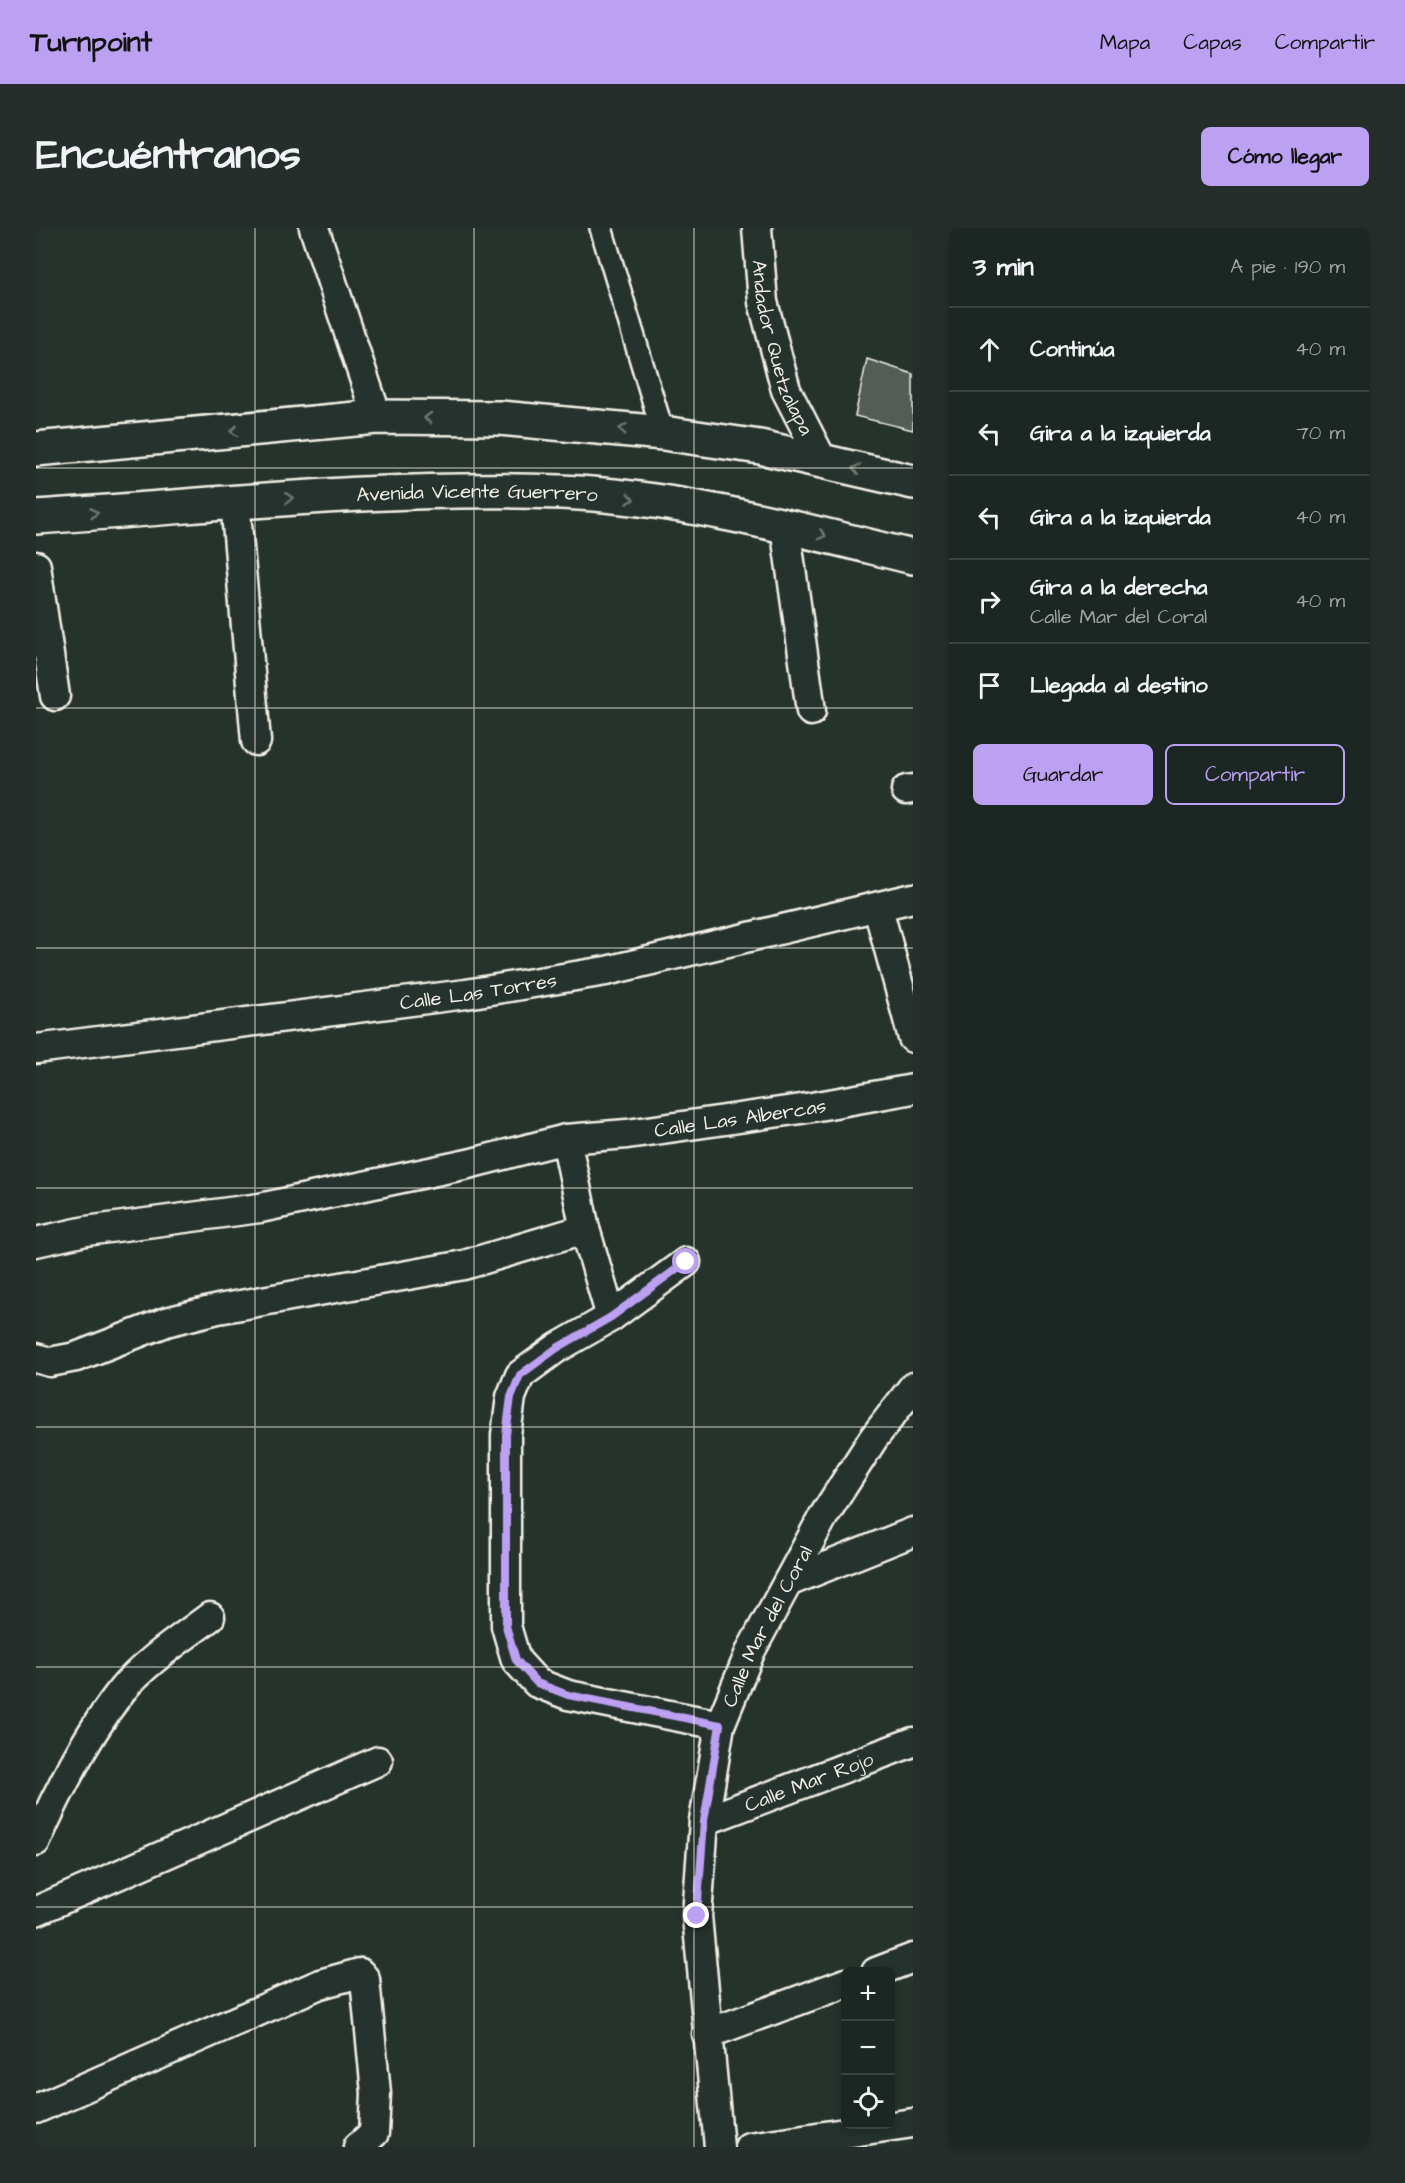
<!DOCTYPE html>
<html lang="es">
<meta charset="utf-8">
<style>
body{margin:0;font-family:"Architects Daughter",sans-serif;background:#252e2a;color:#f1f3f6}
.controls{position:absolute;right:18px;bottom:18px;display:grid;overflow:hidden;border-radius:9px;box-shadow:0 3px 9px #0003}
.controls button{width:54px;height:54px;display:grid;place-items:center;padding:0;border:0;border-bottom:2px solid #3a4340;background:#1c2622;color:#f1f3f6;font:30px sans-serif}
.stop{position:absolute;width:18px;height:18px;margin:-14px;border:4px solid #bca0f2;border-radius:50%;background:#fff}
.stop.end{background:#bca0f2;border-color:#fff;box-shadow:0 2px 6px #0008}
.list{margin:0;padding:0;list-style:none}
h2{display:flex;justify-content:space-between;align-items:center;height:78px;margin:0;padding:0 24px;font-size:26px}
h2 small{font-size:20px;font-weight:400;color:#a0a5a5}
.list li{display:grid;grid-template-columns:39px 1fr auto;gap:18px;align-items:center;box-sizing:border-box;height:84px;padding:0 24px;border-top:2px solid #3a4340}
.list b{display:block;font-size:22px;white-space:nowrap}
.list p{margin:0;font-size:20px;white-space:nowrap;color:#a0a5a5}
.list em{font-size:20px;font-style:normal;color:#a0a5a5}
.actions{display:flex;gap:12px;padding:18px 24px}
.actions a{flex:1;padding:14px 0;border:2px solid #bca0f2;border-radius:9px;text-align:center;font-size:21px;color:#bca0f2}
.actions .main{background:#bca0f2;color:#111}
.icon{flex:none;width:33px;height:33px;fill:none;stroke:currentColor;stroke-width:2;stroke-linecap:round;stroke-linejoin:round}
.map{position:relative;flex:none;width:877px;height:1919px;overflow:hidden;border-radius:9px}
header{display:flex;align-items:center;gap:36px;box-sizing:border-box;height:84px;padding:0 30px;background:#bca0f2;color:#111}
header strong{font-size:28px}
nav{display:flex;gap:33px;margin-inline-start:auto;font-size:21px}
.intro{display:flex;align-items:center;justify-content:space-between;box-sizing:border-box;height:144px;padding:0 36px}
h1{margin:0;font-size:42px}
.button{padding:15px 27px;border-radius:9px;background:#bca0f2;color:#111;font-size:21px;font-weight:700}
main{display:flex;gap:36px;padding:0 36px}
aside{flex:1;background:#1c2622;border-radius:9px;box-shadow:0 3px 9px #0003}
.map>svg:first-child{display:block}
</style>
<header>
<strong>Turnpoint</strong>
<nav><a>Mapa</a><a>Capas</a><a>Compartir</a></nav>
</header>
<div class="intro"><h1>Encuéntranos</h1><a class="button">Cómo llegar</a></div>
<main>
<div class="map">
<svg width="877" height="1919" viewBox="0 0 877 1919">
<rect width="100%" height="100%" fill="#26332d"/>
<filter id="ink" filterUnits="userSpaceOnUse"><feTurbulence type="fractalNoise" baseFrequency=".0167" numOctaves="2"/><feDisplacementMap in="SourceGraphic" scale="12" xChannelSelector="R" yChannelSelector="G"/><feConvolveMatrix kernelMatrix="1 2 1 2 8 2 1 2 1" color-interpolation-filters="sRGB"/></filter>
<g filter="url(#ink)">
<polygon fill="#525c55" stroke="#f4f1e8" stroke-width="1.5" points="831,131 877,146 877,202 819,188"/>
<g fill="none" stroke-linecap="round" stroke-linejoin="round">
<defs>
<polyline id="pedestrian" points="565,0 627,205"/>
<g id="minor">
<polyline points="278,0 341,189"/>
<path id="s1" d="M721,0L727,74L750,162L787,234"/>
<polyline points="199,273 220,513"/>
<polyline points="749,298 775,483"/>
<polyline points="0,338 19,468"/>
<polyline points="870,562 877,561"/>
<polyline points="842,680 877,810"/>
<path id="s2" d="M0,821L430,766L570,743L877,670"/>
<polyline points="530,911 549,1001 575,1089"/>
<path id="s3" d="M0,1014L50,1003L224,980L432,936L530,911L591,906L765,881L877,861"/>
<polyline points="650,1034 575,1089 521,1120 484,1147 475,1169 470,1207 470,1398 480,1432 501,1455 532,1467 684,1497"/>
<polyline points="0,1130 14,1134 40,1129 130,1094 182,1081 428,1037 549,1001"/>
<polyline points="752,1354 877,1304"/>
<path id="s4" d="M668,1593L877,1514"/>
<path d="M0,1613C23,1561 51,1507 86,1462C108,1435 146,1410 174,1389"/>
<polyline points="0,1683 342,1533"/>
<polyline points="840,1744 877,1730"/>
<polyline points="671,1806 810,1755"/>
<polyline points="0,1881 284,1756 324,1745 329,1751 340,1865 338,1905 322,1919"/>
<path id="s5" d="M683,1919L661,1688L668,1593L684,1497L715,1422L787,1289L837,1211L877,1159"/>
<polyline points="713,1919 877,1895"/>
</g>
<g id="tertiary">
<polyline points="0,221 341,189 464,190 627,205 724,219 877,254"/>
<path id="s6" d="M0,289C175,278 350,257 525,264C644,269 762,301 877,329"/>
</g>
</defs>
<use href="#pedestrian" stroke="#f4f1e8" stroke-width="26"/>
<use href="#minor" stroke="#f4f1e8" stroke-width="33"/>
<use href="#tertiary" stroke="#f4f1e8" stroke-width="38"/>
<use href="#pedestrian" stroke="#26332d" stroke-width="21"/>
<use href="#minor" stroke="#26332d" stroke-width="28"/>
<use href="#tertiary" stroke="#26332d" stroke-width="33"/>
</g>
<defs><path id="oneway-chevron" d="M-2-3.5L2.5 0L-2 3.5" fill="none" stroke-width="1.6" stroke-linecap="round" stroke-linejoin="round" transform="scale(1.5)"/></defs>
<g stroke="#6e766e">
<use href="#oneway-chevron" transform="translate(392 190) rotate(-180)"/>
<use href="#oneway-chevron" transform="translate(587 201) rotate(-174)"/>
<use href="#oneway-chevron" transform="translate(198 203) rotate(175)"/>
<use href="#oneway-chevron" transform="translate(820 241) rotate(-167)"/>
<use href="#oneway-chevron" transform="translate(253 270) rotate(-3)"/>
<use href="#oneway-chevron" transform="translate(594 271) rotate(6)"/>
<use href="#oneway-chevron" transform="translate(58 285) rotate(-4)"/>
<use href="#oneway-chevron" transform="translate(786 307) rotate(14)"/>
</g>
</g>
<g fill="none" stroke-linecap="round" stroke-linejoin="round" filter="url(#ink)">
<polyline stroke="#bca0f2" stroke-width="8" points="650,1034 575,1089 521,1120 484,1147 475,1169 470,1207 470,1398 480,1432 501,1455 532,1467 684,1497 668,1593 661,1688"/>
</g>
<path fill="none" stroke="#f4f1e8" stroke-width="1.5" stroke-opacity="0.55" d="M219,0V1919M438,0V1919M658,0V1919M0,240H877M0,480H877M0,720H877M0,960H877M0,1199H877M0,1439H877M0,1679H877"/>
<g text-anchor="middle" stroke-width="4.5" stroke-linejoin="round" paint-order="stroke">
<g font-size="20" fill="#f4f1e8" stroke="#26332d">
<text dy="7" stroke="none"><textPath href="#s1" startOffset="123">Andador Quetzalapa</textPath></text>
<text dy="7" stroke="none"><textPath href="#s6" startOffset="442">Avenida Vicente Guerrero</textPath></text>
<text dy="7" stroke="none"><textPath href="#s2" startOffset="446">Calle Las Torres</textPath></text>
<text dy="7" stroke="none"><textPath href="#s3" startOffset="716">Calle Las Albercas</textPath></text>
<text dy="7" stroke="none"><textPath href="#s5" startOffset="534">Calle Mar del Coral</textPath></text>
<text dy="7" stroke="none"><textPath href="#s4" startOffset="112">Calle Mar Rojo</textPath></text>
</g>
</g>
</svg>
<div class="controls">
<button>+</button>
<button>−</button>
<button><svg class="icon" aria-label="locate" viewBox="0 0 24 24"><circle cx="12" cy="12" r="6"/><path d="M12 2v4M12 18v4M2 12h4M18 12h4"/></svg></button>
</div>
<div class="stop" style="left:650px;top:1034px"></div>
<div class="stop end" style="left:661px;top:1688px"></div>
</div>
<aside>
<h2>3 min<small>A pie · 190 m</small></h2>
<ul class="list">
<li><svg class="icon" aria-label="ahead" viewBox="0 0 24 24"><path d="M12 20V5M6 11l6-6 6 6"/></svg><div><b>Continúa</b></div><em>40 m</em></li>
<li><svg class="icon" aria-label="left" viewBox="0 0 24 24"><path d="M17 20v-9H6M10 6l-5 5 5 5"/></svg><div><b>Gira a la izquierda</b></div><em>70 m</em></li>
<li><svg class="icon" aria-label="left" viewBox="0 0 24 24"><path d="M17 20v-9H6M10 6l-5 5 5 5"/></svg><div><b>Gira a la izquierda</b></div><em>40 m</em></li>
<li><svg class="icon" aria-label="right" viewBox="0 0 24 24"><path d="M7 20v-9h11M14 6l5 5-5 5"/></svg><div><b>Gira a la derecha</b><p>Calle Mar del Coral</p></div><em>40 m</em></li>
<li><svg class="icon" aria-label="arrive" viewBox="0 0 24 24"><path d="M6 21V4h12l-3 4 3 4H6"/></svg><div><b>Llegada al destino</b></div></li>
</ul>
<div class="actions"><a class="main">Guardar</a><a>Compartir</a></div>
</aside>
</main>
